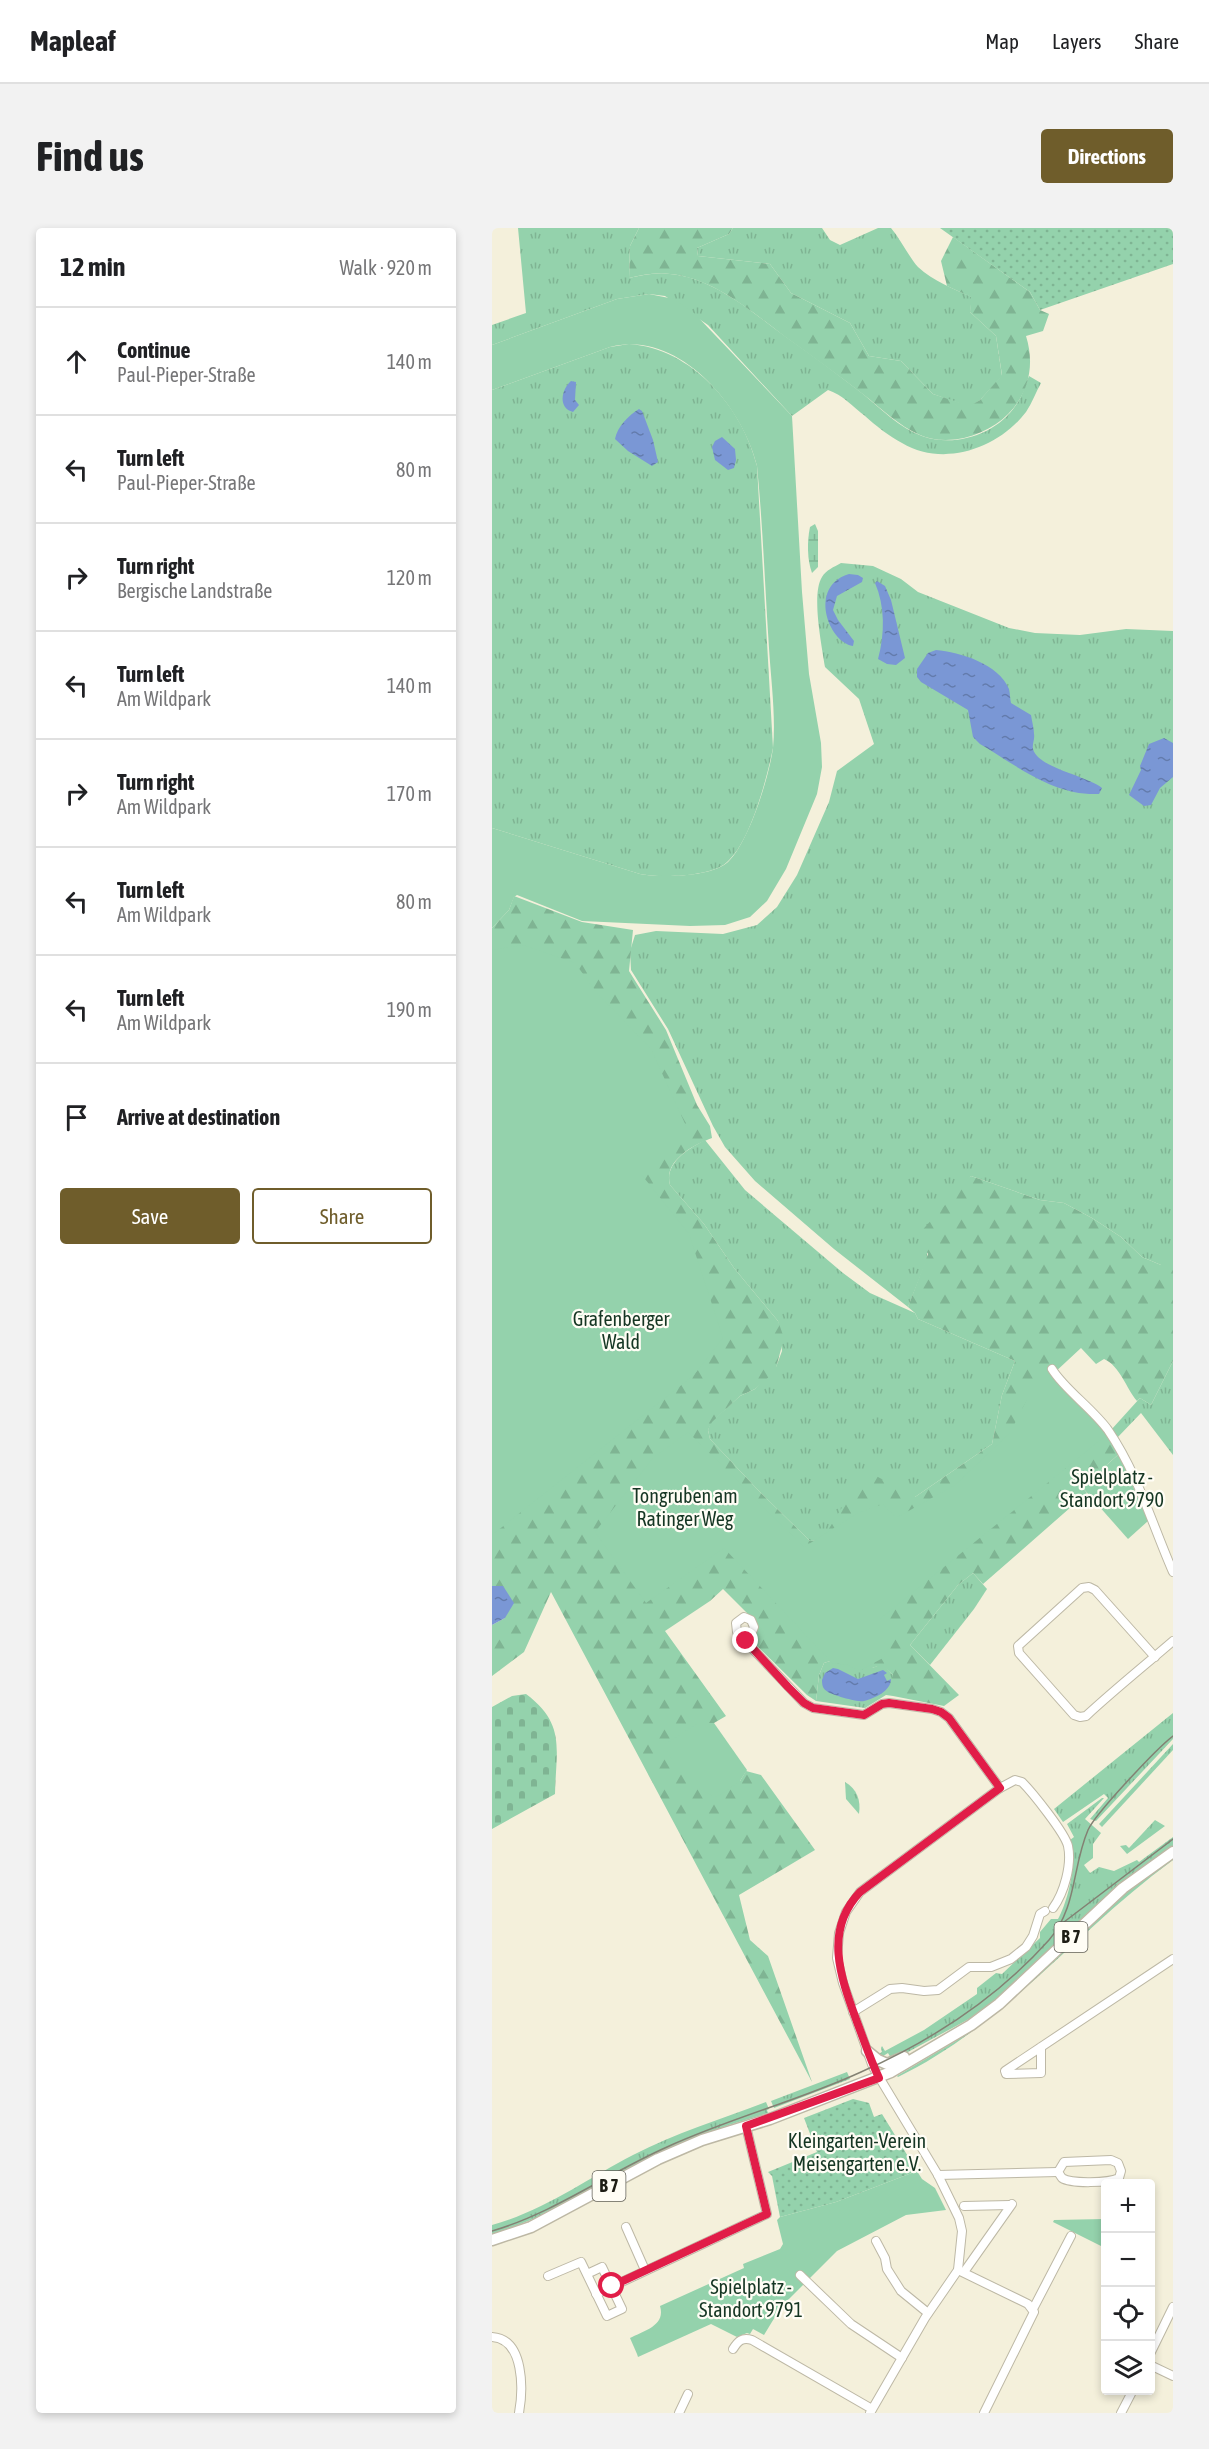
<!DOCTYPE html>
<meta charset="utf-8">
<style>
body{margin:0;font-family:"Asap Condensed",sans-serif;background:#f2f2f2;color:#202124}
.controls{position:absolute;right:18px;bottom:18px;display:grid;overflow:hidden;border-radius:6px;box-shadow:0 3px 9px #0003}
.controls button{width:54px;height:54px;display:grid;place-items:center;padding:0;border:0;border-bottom:2px solid #e0e0e0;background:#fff;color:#202124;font:30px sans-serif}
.stop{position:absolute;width:18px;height:18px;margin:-14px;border:4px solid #e11d48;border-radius:50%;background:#fff}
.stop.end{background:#e11d48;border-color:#fff;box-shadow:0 2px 6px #0008}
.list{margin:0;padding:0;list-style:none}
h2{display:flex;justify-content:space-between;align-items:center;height:78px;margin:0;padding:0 24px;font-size:26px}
h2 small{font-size:20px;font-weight:400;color:#757577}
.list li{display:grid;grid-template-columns:39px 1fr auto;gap:18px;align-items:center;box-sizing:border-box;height:108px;padding:0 24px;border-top:2px solid #e0e0e0}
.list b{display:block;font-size:22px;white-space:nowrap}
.list p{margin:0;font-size:20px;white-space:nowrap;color:#757577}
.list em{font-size:20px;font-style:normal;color:#757577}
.actions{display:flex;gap:12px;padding:18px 24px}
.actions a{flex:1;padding:14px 0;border:2px solid #6f5d2b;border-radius:6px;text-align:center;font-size:21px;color:#6f5d2b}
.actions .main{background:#6f5d2b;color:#fff}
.icon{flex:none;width:33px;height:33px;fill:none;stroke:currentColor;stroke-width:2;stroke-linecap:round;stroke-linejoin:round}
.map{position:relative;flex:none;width:681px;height:2185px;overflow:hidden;border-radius:6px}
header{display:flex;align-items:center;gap:36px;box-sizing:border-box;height:84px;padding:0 30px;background:#fff;border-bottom:2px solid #e0e0e0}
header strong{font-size:28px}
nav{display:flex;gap:33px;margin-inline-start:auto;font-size:21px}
.intro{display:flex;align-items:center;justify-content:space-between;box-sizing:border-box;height:144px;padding:0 36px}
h1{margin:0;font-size:42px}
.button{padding:15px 27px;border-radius:6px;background:#6f5d2b;color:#fff;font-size:21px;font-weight:700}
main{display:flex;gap:36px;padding:0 36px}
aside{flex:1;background:#fff;border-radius:6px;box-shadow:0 3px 9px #0003}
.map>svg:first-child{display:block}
</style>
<header>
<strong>Mapleaf</strong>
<nav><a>Map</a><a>Layers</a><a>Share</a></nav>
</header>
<div class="intro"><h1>Find us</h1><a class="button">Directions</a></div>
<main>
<aside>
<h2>12 min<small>Walk · 920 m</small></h2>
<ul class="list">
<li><svg class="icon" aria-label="ahead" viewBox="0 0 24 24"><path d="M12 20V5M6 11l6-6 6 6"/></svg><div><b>Continue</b><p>Paul-Pieper-Straße</p></div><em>140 m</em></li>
<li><svg class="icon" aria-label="left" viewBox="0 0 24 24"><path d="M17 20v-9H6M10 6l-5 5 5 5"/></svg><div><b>Turn left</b><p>Paul-Pieper-Straße</p></div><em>80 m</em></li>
<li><svg class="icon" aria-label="right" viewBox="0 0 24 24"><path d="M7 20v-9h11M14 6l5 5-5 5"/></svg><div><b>Turn right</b><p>Bergische Landstraße</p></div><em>120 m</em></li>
<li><svg class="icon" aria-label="left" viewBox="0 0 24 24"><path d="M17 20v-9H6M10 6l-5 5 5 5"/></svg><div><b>Turn left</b><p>Am Wildpark</p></div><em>140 m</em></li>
<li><svg class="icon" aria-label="right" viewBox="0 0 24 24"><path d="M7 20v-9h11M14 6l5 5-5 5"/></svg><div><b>Turn right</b><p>Am Wildpark</p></div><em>170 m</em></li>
<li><svg class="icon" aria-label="left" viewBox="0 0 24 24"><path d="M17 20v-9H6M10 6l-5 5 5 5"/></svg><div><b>Turn left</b><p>Am Wildpark</p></div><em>80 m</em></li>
<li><svg class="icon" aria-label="left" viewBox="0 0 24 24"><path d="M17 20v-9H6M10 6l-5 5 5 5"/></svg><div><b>Turn left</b><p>Am Wildpark</p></div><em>190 m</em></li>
<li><svg class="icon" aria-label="arrive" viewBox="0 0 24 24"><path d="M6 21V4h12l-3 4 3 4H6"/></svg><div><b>Arrive at destination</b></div></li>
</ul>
<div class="actions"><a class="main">Save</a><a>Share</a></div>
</aside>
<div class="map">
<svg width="681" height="2185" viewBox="0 0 681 2185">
<defs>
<pattern id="grass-tufts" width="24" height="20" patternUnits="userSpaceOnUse" patternTransform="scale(1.5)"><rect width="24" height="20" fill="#94d2ac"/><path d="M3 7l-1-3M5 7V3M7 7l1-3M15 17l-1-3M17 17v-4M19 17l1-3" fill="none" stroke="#7fb493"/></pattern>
<pattern id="forest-firs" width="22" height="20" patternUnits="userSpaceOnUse" patternTransform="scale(1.5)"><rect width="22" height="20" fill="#94d2ac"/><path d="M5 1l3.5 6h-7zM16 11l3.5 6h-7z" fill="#7fb493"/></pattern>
<pattern id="wetland-marsh" width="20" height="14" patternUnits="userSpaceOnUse" patternTransform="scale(1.5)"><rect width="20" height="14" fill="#94d2ac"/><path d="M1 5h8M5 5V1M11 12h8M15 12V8" fill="none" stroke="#7fb493"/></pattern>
<pattern id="cemetery-stones" width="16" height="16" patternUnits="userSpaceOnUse" patternTransform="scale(1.5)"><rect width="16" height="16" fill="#94d2ac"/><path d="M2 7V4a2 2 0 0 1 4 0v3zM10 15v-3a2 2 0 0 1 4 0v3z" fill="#7fb493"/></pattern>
<pattern id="garden-dots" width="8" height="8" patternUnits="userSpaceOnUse" patternTransform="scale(1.5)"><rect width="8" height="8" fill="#94d2ac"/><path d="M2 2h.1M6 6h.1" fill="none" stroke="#7fb493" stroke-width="1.8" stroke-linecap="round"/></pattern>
<pattern id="water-ripples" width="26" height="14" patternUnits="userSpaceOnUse" patternTransform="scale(1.5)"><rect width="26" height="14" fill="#7a97d5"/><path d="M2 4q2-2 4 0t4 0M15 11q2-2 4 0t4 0" fill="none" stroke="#637bac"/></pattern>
</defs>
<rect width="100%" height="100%" fill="#f4f0db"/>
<g fill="url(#grass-tufts)">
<path d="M26,0H147L138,18L137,50C151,47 165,44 178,46C222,50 260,84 294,109C320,127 345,146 371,166C389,181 408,200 430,208C463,220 505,206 524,177C530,169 533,158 537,148L549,155C544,164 540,175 534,184C507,220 452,240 410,215C397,208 384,198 373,188C360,178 351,167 336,162L300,188L216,97L173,68L157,66L125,71L0,117V97L34,85Z"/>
<path d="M241,0H330L338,12L348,17L386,0H399C409,12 417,29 426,39C441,53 462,61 480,69L478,84L504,108L510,148L488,172L478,179L441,166L409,133L377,128L358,95L299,65L278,36L206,28L205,20L237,6Z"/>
<path d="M137,116C200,120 251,180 265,238L281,520C275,550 258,616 234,635C218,649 168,650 148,646L0,600V162L118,119Z"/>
<path d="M349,335L381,338L409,351L426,364L517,400L543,405L588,407L634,401L681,403V1037H669L650,1029L629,1009L600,990L572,975L548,972L479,948L435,1021V1031L416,1079L342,1021L263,953L233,919L221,898L176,801L139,742L138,723L143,707L164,703L231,706L265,697L285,679L305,647L337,574L345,543L382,516L367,471L333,439C330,419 319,366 330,349C334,342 342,339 349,335Z"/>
<path d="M213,912L253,962L351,1045L378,1065L423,1085L426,1091L523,1133L510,1167L500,1216L423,1269L330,1312L318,1313L266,1262L218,1211L216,1202L219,1194L248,1168L263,1161L284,1139L290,1123L286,1093L242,1040L212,996L178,957C172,935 196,921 213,912Z"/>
<polygon points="681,1133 681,1227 649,1185 625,1210 619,1202 648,1170 659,1177"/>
<polygon points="481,1345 495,1361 482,1381 438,1437 418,1417 466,1357"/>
<polygon points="341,1432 380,1440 388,1437 393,1438 401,1447 401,1468 394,1467 373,1480 324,1473 327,1447 332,1435"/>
<polygon points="681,1485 681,1511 604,1593 598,1591 616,1570 612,1566 571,1594 562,1581"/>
<polygon points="681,1516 681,1522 610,1599 607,1596"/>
<path d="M353,1554C365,1561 369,1572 367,1586L354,1571Z"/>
<path d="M610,1570H612L593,1591L609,1605L601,1616V1630L592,1637L598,1645L607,1639L622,1643L645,1632L647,1634L681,1609V1618L640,1647L506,1770L477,1791L403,1831L400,1832L396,1825L388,1830L385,1827L390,1824L389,1820L390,1818L393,1823L432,1802L485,1766V1760L504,1745L510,1746L548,1710V1704L559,1691H566C576,1673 586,1632 578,1612L582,1609L575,1596Z"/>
<polygon points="663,1592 673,1598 635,1626 628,1618 634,1617 637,1620"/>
<path d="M681,1629V1632C586,1701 513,1797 406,1849L405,1848L464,1813L513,1777L620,1675Z"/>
<polygon points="355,1844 358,1851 282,1880 279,1873"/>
<path d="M274,1874L277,1881L275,1882L276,1885L237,1897L185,1917L49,1988L0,2007V1997C51,1983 95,1951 141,1927C184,1905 229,1891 274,1874Z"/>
</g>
<g fill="url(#forest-firs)">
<path d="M147,0H241L237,6L205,20L206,28L278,36L299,65L358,95L377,128L409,133L441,166L478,178L488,172L510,147L504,108L478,84L479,69L455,58L449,33L461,9L538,64L548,82L557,86L551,103L534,108C549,156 521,198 472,210C458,213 441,213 428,207C407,198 390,181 372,167C346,147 319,127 292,108C259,83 221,50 178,46C164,44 150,47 137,50L138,18Z"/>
<path d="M22,668L90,694L141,702L137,743L174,802L205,877L218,898L220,910C201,917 171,933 178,957L212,996L242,1040L286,1093L292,1110L284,1140L278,1148L263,1161L248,1168L220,1194L216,1202L218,1211L266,1262L318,1313L330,1312L373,1242L423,1269L500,1216L510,1167L523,1133L426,1091L423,1085L416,1079L436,1026L425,1008L479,948L548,972L572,975L600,990L629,1009L650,1029L669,1037H681V1133L659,1177L648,1170L645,1173C634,1160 628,1138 612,1131L604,1136L589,1120L561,1146L594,1177L628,1225L590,1259L595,1265L491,1356L481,1345L466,1357L418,1417L467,1467L452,1478L401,1468V1447C387,1431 387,1441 370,1442C360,1443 350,1436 341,1432L332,1435L327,1447L324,1473L315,1467L260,1413V1390L231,1361L218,1373L173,1403L234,1488L222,1495H206L248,1553L254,1543L269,1547L323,1622L247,1667L258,1712L276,1728L320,1854L59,1364L32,1424L0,1448V1397L13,1390L11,1358H0V700L17,682Z"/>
</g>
<path fill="url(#wetland-marsh)" d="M323,296L326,303V339L320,345C315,332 315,313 318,299Z"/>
<path fill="url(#cemetery-stones)" d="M34,1466C74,1496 64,1521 63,1566L0,1601V1479L20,1468Z"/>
<g fill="#94d2ac">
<path d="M157,66L182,71L203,86L300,188L310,364L317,446L329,515L330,539L325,566L294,641L275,673L258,689L233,697L198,698L90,693L25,667L22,669L17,682L0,700V600L148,646C169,650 220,649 236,634C257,614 277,549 281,520C284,488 279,453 277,420C273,360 271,299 265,238C251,179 187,101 118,119L0,162V117L125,71Z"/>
<polygon points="31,717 83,735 105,765 159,821 195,900 149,946 197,1006 231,1110 202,1147 0,1307 0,722"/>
<polygon points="552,1137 617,1205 388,1391 400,1415 391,1430 367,1443 356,1437 340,1435 232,1320 154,1375 103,1304 161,1230 196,1204 312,1319 366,1285 391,1276 404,1290 463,1257 518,1205"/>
<polygon points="627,1226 656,1293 636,1311 590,1259"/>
<path d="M206,1495H222L255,1542L248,1553L225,1569C198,1561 184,1541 172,1517Z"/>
<path d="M425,1943L430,1951L443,1960L454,1982L414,1987L345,2023L289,2079L272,2107L261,2101L258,2106L255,2105L245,2109L219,2096L146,2129L145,2126L138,2110C151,2103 174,2098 168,2078L252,2040L251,2036L288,2021L291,2016L285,1992L288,1989L344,1974Z"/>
<polygon points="613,1991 613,2020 561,1994 562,1992"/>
</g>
<g fill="url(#garden-dots)">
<polygon points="448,0 681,0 681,36 548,82 538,64"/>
<polygon points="361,1871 377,1875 382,1889 390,1886 425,1943 344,1974 288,1989 280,1948 276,1944 325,1924 312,1890"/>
</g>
<g fill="url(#water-ripples)">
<path d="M79,153L84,154L83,172L87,177L81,184C66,180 69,162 79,153Z"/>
<path d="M147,181L150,183L161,212L166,234L160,238L136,223L123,211C125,199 137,187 147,181Z"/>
<polygon points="230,209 243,221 244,232 242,240 236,242 223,232 220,219 223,213"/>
<path d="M357,346L366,347L371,350L370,354L345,368L341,382L346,392L362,413L361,418C336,414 316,358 357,346Z"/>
<path d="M385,353L393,358L399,372L413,430L404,437L395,436L386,431C393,406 393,378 383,355Z"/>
<path d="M444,422C468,424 507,436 517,461C518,465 518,471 519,475L539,487C540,494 542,500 542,506C543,511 540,516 541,521C546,540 596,548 610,560L607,566C562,568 525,538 488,516L481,509L476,482L429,454L425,449V441L436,425Z"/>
<polygon points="672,510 681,515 681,549 668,560 659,577 652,578 637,567 649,542 648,538 657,516"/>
<polygon points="0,1358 11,1358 22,1375 13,1390 0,1397"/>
<path d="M341,1440L346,1441L366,1451L391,1442L395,1445L392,1447L395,1453L399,1451C399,1463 383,1470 372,1473C368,1475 340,1467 336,1464C331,1461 330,1458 330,1452L333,1445Z"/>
</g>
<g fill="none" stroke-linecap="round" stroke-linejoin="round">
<defs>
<g id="minor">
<path d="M560,1141C572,1161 600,1180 616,1202C646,1246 660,1296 681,1344"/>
<polyline points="253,1408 260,1404 262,1399 259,1392 252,1389 244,1395 245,1404 253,1408 256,1416 312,1475 321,1480 372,1487 390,1476 397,1475 440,1481 449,1484 457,1490 508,1560 368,1664 354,1684 347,1705 345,1730 351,1755 381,1839 446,1947 467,1990 470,2003 466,2042 433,2090 378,2185"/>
<path d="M663,1429L603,1362L597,1359L590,1360L526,1418L527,1425L582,1487L588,1489L594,1488C622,1462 652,1438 681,1413"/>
<path d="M508,1560L523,1552L530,1554C540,1564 573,1605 576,1618C580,1637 572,1665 561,1680"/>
<polyline points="361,1784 398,1761 410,1760 432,1763 446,1762 477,1739 499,1739 519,1731 534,1719 541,1708 548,1686 553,1683"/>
<polyline points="549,1819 549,1845 514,1846 513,1843 681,1731"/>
<path d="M619,1932L626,1935L629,1943L627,1950C617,1955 579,1956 570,1950L566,1944L572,1934Z"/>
<polyline points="446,1947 566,1944"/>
<polyline points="472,1978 518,1977"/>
<polyline points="134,1999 153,2042"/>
<polyline points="384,2013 393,2030 395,2041 409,2063 436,2085"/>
<polyline points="466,2042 536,2076 542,2084 492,2185"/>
<polyline points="472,2044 520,1976"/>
<polyline points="308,2047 359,2096 410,2130"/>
<polyline points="56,2048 89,2034 115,2088 130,2081 110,2039 95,2046"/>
<polyline points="104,2066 275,1986 254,1898"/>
<polyline points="541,2081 579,2008"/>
<path d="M0,2109C33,2111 31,2163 27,2185"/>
<path d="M241,2121C246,2113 250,2109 260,2112L380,2181"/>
<polyline points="658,2126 681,2079"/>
<polyline points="658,2137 681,2148"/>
<polyline points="187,2185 196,2166"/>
<polyline points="629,2185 641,2162"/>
</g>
<g id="major">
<polyline points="375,1823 386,1832 395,1836 412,1829"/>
<polyline points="0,2012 39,1999 166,1931 210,1912 278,1891 399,1844 479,1797 507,1776 631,1660 681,1624"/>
</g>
</defs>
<use href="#minor" stroke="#bdb8a5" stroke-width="10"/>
<use href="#major" stroke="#bdb8a5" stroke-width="13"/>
<use href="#minor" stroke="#fff" stroke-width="8"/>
<use href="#major" stroke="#fff" stroke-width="10"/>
<g stroke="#838173" stroke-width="1.5">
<polyline points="572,1694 681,1611"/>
<path d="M0,2003C62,1985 116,1945 175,1919C238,1890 306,1873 369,1844C439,1813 506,1769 557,1712C585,1680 580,1639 596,1602C603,1586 665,1520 681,1508"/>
</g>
</g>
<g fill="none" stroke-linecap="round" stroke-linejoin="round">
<path stroke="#e11d48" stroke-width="8" d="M120,2058L275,1986L254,1898L387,1850C378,1831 372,1812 365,1794C349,1750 331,1703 368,1664L508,1560L457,1490L449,1484L440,1481L397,1475L390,1476L372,1487L321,1480L312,1475L296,1459L254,1413"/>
</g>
<g text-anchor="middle" stroke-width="4.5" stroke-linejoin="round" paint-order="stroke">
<g fill="#fffdf5" stroke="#626058" stroke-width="1.5">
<rect x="562.5" y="1694" width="33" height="30" rx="4.5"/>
<rect x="100.5" y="1943" width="33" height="30" rx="4.5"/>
</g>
<g font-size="18" font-weight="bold" fill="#1e1d15">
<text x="579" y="1715">B 7</text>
<text x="117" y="1964">B 7</text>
</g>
<g font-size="20" fill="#153623" stroke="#fffdf5">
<text x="129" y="1098">Grafenberger<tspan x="129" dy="23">Wald</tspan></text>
<text x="620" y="1256">Spielplatz -<tspan x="620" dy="23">Standort 9790</tspan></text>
<text x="193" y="1275">Tongruben am<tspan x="193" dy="23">Ratinger Weg</tspan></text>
<text x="365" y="1920">Kleingarten-Verein<tspan x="365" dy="23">Meisengarten e.V.</tspan></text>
<text x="259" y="2066">Spielplatz -<tspan x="259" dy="23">Standort 9791</tspan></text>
</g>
</g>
</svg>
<div class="controls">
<button>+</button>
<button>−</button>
<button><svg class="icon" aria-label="locate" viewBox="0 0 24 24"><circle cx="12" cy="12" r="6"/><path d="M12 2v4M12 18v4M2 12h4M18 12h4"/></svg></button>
<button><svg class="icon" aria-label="layers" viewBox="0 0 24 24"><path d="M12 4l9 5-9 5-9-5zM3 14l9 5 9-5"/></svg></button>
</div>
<div class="stop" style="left:120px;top:2058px"></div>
<div class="stop end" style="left:254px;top:1413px"></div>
</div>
</main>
